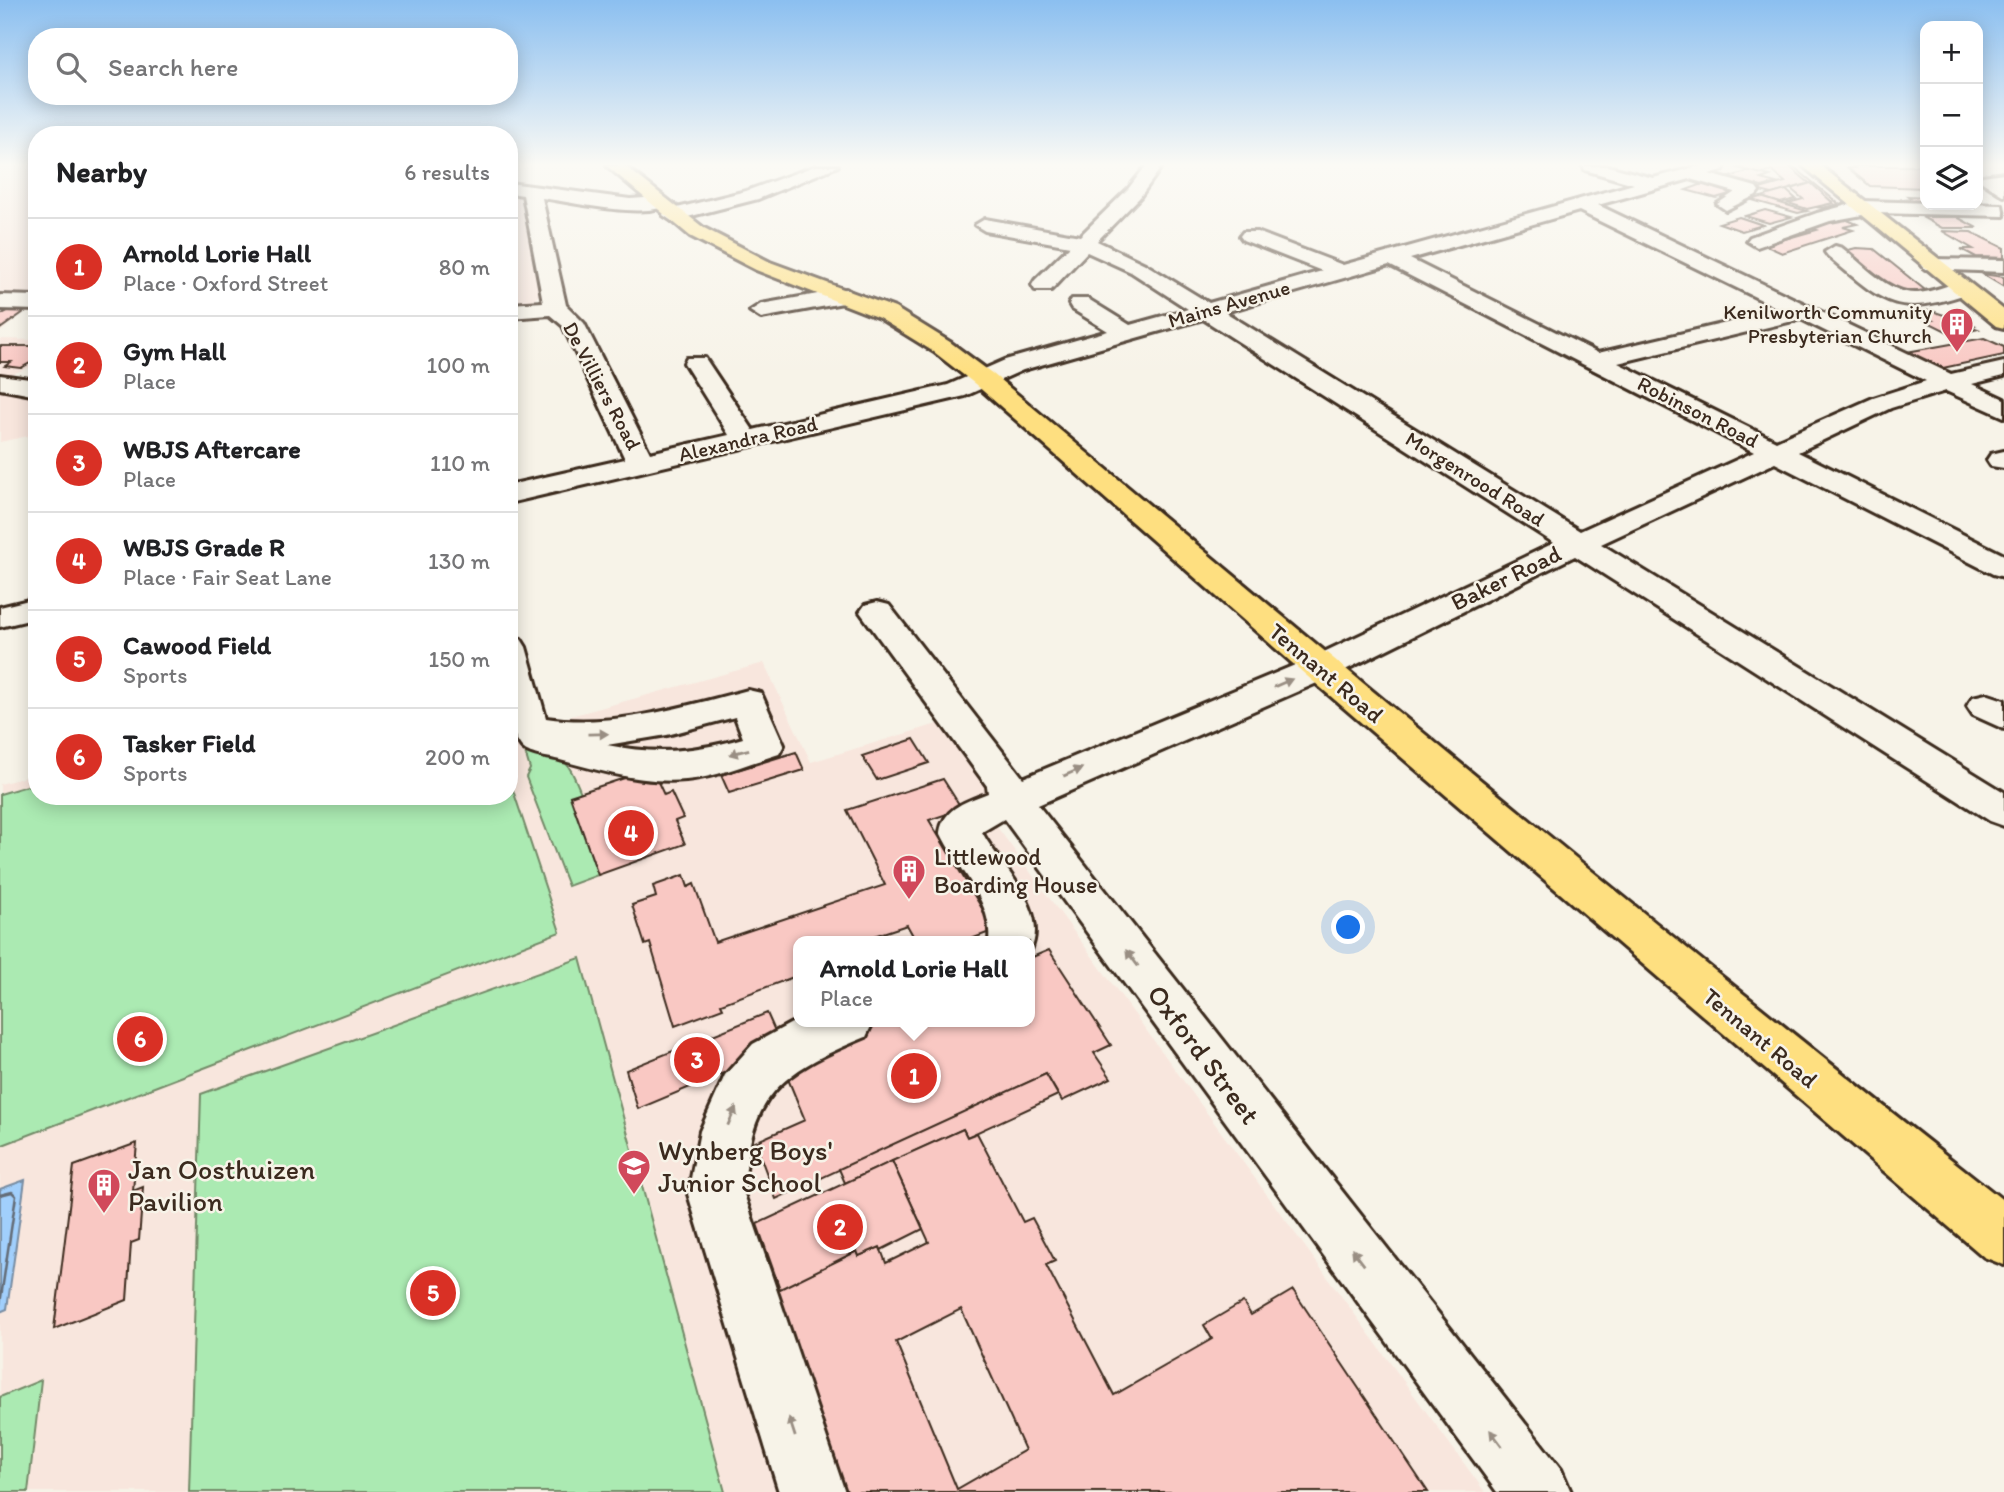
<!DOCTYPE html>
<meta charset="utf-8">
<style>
body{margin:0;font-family:Itim,sans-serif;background:#f2f2f2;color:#202124}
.controls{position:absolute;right:21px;top:21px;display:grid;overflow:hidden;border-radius:14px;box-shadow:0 4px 18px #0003}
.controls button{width:63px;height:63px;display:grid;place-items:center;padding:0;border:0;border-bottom:2px solid #e0e0e0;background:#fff;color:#202124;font:35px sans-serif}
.you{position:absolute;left:1349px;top:928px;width:24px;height:24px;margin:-18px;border:5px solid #fff;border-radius:50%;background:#1a73e8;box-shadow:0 0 0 10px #1a73e833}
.badge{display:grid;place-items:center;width:46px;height:46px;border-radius:50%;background:#d93025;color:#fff;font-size:23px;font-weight:700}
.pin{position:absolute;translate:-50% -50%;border:4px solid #fff;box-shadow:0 2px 7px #0006}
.popup{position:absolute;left:793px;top:936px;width:242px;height:91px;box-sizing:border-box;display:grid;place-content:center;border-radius:14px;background:#fff;filter:drop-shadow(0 2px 5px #0005);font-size:23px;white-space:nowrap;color:#757577}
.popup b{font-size:26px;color:#202124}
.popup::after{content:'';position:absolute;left:50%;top:100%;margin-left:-14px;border:14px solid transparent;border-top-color:#fff}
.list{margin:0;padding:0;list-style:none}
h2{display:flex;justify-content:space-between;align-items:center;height:91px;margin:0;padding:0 28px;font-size:30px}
h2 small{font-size:23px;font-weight:400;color:#757577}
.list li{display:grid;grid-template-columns:46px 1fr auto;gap:21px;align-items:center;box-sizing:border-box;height:98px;padding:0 28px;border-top:2px solid #e0e0e0}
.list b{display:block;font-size:26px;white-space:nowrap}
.list p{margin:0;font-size:23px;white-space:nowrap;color:#757577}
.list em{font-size:23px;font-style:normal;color:#757577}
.icon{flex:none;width:38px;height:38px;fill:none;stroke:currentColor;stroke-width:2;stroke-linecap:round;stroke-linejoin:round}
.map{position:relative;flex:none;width:2004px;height:1492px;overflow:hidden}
.search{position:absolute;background:#fff;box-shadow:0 4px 18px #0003;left:28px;top:28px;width:490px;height:77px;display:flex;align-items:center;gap:18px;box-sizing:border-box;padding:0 24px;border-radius:28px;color:#757577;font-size:26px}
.panel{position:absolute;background:#fff;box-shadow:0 4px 18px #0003;left:28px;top:126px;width:490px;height:679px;border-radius:28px}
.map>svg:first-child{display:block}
</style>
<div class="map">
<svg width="2004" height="1492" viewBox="0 0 2004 1492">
<rect width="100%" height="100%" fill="#f7f3e8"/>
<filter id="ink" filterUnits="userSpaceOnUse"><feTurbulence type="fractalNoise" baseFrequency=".0143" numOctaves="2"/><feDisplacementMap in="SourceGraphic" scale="14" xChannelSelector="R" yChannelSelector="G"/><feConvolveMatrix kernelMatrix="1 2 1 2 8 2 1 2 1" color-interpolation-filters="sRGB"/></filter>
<g filter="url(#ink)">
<g fill="#f8e6dd" fill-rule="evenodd">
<polygon points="0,166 37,166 37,298 32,307 0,332"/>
<polygon points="1717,166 1925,166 1925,190 1842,190 1857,203 1818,214 1761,197 1768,194 1691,172"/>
<polygon points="509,191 519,192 540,295 527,304 509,307"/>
<polygon points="0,339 37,340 37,365 0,378"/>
<polygon points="0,386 37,394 37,434 0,442"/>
<path d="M764,663L811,762L944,722L990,787L985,797L992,820L1485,1492H0V784L37,774V796H509V733ZM799,941H1030V1022H799Z"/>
</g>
<g fill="#abeab2" stroke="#738a68" stroke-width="2">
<path d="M525,752C565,764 563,748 581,793L570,797L598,875L568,886L526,777L530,769Z"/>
<polygon points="509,778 560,932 0,1146 0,794 37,783 37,796 509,796"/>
<polygon points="580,958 725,1492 189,1492 201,1094"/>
<polygon points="41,1380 28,1492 0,1492 0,1397"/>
</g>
<polygon fill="#a1cffc" stroke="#788da3" stroke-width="2" points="25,1180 7,1309 0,1312 0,1189"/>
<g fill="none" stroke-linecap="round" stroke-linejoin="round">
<polyline stroke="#646c77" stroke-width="2.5" points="0,1195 12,1192 16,1196 0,1304"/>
</g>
<g fill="#f9c8c3" stroke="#3b2a1e" stroke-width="2" fill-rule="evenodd">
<polygon points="1746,166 1789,166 1811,183 1772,194 1756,190 1785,182 1772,171 1760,174 1738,168"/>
<polygon points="1789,166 1793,166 1839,204 1822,208 1816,207 1833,203"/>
<polygon points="1852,166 1925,166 1925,188 1870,186 1848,168 1855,168"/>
<polygon points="1750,171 1770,176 1761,179 1776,183 1762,187 1726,178"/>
<polygon points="1711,181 1743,190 1716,198 1686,190"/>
<polygon points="1811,183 1833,203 1807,209 1788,203 1803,199 1791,189"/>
<polygon points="1786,190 1796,199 1780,203 1761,197"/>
<polygon points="1908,196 1925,197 1925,205 1978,205 1978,200 1988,206 1918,206 1903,199 1911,198"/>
<polygon points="1761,197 1780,203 1807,211 1798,213 1752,200"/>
<polygon points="1765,210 1791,217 1769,223 1745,216"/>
<polygon points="1833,214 1857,224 1843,227 1853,230 1782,253 1764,245 1817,230 1799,224"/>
<polygon points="1739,217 1763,225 1742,231 1719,223"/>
<polygon points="1922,217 1957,217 1977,228 1942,228"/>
<polygon points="1942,231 1971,232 2004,248 2004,258 1976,257 1961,249 1973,249"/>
<polygon points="1856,248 1874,249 1930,294 1903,297 1888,288 1844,251"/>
<polygon points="1982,274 2004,277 2004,287"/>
<polygon points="15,307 31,307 0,329 0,315"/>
<polygon points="1929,310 1974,325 1970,326 1978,329 1954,335 1926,321 1932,320 1915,313"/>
<polygon points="1984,338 2004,347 2004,355 1943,368 1907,352"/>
<polygon points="0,346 34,346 37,359 21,368 5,366 11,362 0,362"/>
<polygon points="914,739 929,763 877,780 862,756"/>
<polygon points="796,752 804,770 729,793 721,775"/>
<polygon points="652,769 664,795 671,792 683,818 675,821 685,844 598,875 570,796"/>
<polygon points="943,779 962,809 929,820 995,930 966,941 916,941 907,925 859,941 799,941 799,975 721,1004 723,1008 675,1026 650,943 645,945 632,905 656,897 653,886 684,875 688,887 694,884 715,942 885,885 847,810"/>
<polygon points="1049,950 1111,1045 1094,1053 1111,1078 1062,1101 1046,1074 776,1199 755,1142 805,1120 781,1062 876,1022 1030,1022 1030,958"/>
<polygon points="767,1013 779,1040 742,1056 745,1064 638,1109 626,1070"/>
<polygon points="1046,1074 1058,1095 967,1137 963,1129 845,1183 839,1169"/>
<path d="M963,1129L967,1137L977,1133L1023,1222L1032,1218L1055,1261L1046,1265L1114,1395L1212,1339L1204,1325L1243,1302L1251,1315L1293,1290L1428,1492H839L772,1292L857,1251L859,1256L880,1247L886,1263L929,1242L892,1161ZM961,1309L1025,1450L957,1489L896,1342Z"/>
<polygon points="137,1143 133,1191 143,1187 139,1240 131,1243 127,1300 54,1329 74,1166"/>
<polygon points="892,1161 923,1229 881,1250 880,1247 859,1256 857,1251 780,1289 757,1224"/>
</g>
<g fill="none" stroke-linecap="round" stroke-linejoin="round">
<defs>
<g id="minor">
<polygon points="815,166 838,166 758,199 672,221 663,215 665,211 746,191"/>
<path d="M1146,166H1162L1140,197L1097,241L1145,264L1209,303L1322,271L1243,240L1240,236L1243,232H1257L1343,265L1634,184L1585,170L1583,166H1608L1653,178L1700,166H1725L1723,170L1709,174L1756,187L1759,191L1756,195L1726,210L1717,204L1735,192L1690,179L1598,205L1951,374L2004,362V376L1972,384L2004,399V417L1946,391L1891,408L1798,452L2004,555V577L1993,574L1775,463L1601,544L2004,792V826L1990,821L1575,556L1333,676L1038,805L1561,1469L1571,1492H1497L1004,819L982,832C1000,867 1051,909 1030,952V941H989C993,900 957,868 940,832C944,807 968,801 988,793L987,786L860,612L865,605L877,602L889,605L1023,778L1307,660L1554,543L1203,319L1023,370L965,396L509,503V485L625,459L563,326L550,315L509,318V304L543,302L523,195L509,193V183L630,199L659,197L668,203C653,221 566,201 542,198L566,305L584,323L650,453L729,435L684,363L687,358H705L753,430L948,385L1005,360L1108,331L1072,309L1069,304L1072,299H1088L1130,325L1188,309L1131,272L1087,252L1051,290H1035L1032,285L1035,280L1070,246L985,231L975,225L985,219L1080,236L1128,189ZM1579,211L1782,310L1598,353L1410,259ZM1389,265L1754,452L1580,531L1225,312ZM1801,319L1926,381L1873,398L1776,441L1618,363Z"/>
<polygon points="2004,173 2004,196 1979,180 1982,176"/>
<polygon points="1863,201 2002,205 2004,216 1873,213 1830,221 1757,247 1747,241 1750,237 1817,213"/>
<path d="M1835,246L1842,248C1863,264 1889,295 1918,293C1933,292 1947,285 1961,282L1972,288L1969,293C1895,318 1884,303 1828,256L1825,252Z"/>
<polygon points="1932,259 2004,260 2004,272 1925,269 1922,265 1925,261"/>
<polygon points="846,289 857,296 854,301 761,318 750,311 761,304"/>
<polygon points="0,295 37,296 37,310 0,309"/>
<polygon points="0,375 37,380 37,396 0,389"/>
<polygon points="2004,451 2004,468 1991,466 1987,460 1991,454"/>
<polygon points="37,598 37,618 0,627 0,607"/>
<path d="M509,636L521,639L526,647L546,718C614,728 682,707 748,690L761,693L784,745L779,754C749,763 717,777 686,780C644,784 600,771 560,760C549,757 527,755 521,746C500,718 509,669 509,636ZM735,717L743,738C696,752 656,755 607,745L667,735Z"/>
<polygon points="1986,694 2004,700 2004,729 1973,715 1967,706 1973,697"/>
<path d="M799,1019L873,1022L866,1037C779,1073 749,1094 744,1194L845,1492H779L688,1194L700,1131L725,1075L753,1044Z"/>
</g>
<g id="major">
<path d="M607,166H625L704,228L770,262L895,308L950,342L993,374C1326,654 1661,932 2004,1201V1265L1984,1257L1307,676L975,384L934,352L879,318L756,270L690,236Z"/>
<polygon points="1803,166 1821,166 2004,310 2004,328 1996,326"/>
</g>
</defs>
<use href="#minor" stroke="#3b2a1e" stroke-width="6"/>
<use href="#major" stroke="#3b2a1e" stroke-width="6"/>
<use href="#minor" fill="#f7f3e8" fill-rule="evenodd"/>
<use href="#major" fill="#fedf80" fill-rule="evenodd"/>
</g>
<defs><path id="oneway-solid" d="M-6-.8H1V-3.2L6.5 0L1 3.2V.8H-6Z" transform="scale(1.75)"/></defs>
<g fill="#998e83">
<use href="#oneway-solid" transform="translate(1283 683) rotate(-23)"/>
<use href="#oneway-solid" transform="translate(598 734) rotate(-1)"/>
<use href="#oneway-solid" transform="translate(739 752) rotate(165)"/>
<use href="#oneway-solid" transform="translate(1073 772) rotate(-23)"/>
<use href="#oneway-solid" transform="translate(1132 958) rotate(-127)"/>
<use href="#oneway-solid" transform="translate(732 1116) rotate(-66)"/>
<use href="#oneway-solid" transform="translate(1358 1257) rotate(-127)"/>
<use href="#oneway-solid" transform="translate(792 1427) rotate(-108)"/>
<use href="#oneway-solid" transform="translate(1496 1438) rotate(-127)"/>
</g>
</g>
<linearGradient id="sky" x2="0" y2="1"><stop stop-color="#8bbff0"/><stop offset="0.44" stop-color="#fbfaf5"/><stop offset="1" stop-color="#fbfaf5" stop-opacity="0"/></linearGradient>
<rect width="2004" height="374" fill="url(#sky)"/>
<defs>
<symbol id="building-pin" viewBox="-11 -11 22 30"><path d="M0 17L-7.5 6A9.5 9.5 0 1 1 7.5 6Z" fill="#d1495b" stroke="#f7f3e8"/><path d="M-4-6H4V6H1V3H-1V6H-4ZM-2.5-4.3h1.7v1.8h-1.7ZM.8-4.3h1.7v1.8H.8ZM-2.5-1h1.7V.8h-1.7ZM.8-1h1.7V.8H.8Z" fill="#fff"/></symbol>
<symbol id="school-pin" viewBox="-11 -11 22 30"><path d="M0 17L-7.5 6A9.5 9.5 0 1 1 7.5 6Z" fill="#d1495b" stroke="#f7f3e8"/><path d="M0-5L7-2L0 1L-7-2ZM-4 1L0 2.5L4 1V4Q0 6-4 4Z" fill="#fff"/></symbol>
</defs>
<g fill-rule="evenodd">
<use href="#building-pin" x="1938" y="305" width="38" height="52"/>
<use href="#building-pin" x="890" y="852" width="38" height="52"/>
<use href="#school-pin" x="615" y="1147" width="38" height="52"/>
<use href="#building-pin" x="85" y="1166" width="38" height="52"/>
</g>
<g text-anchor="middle" stroke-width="5" stroke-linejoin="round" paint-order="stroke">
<g font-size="21" fill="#3b2a1e" stroke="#f7f3e8">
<text transform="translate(1229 304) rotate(-16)" y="7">Mains Avenue</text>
<text transform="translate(602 386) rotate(62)" y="7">De Villiers Road</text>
<text transform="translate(1698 412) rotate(27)" y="7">Robinson Road</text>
<text transform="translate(748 439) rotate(-13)" y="7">Alexandra Road</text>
<text transform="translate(1475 479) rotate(32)" y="7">Morgenrood Road</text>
</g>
<g font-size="21" fill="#3b2a1e" stroke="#f7f3e8" text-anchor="end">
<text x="1932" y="319">Kenilworth Community<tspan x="1932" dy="24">Presbyterian Church</tspan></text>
</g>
<g font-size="24" fill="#3b2a1e" stroke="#f7f3e8">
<text transform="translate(1506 578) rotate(-26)" y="8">Baker Road</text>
<text transform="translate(1326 673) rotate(40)" y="8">Tennant Road</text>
<text transform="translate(1760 1038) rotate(40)" y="8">Tennant Road</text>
</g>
<g font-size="24" fill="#3b2a1e" stroke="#f7f3e8" text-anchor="start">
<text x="934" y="865">Littlewood<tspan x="934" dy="28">Boarding House</tspan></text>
</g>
<g font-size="28" fill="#3b2a1e" stroke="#f7f3e8">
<text transform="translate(1204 1054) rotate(53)" y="10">Oxford Street</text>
</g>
<g font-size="28" fill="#3b2a1e" stroke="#f7f3e8" text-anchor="start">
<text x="658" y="1160">Wynberg Boys'<tspan x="658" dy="32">Junior School</tspan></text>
<text x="128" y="1179">Jan Oosthuizen<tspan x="128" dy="32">Pavilion</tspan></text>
</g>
</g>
</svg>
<div class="controls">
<button>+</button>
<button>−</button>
<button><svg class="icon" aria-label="layers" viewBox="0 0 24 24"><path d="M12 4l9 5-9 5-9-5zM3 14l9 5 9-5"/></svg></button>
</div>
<div class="you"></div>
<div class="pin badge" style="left:914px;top:1076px">1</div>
<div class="popup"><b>Arnold Lorie Hall</b>Place</div>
<div class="pin badge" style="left:840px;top:1227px">2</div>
<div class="pin badge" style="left:697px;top:1060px">3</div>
<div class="pin badge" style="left:631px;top:833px">4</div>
<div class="pin badge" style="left:433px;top:1293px">5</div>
<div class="pin badge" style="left:140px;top:1039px">6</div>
<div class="search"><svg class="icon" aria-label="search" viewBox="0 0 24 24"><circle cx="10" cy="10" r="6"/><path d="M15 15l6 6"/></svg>Search here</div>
<section class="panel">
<h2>Nearby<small>6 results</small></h2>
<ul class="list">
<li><span class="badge">1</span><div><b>Arnold Lorie Hall</b><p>Place · Oxford Street</p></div><em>80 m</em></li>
<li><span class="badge">2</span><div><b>Gym Hall</b><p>Place</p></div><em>100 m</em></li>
<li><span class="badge">3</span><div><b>WBJS Aftercare</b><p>Place</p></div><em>110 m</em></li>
<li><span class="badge">4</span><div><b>WBJS Grade R</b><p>Place · Fair Seat Lane</p></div><em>130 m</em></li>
<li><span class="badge">5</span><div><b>Cawood Field</b><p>Sports</p></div><em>150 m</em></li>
<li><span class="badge">6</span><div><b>Tasker Field</b><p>Sports</p></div><em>200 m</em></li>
</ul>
</section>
</div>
